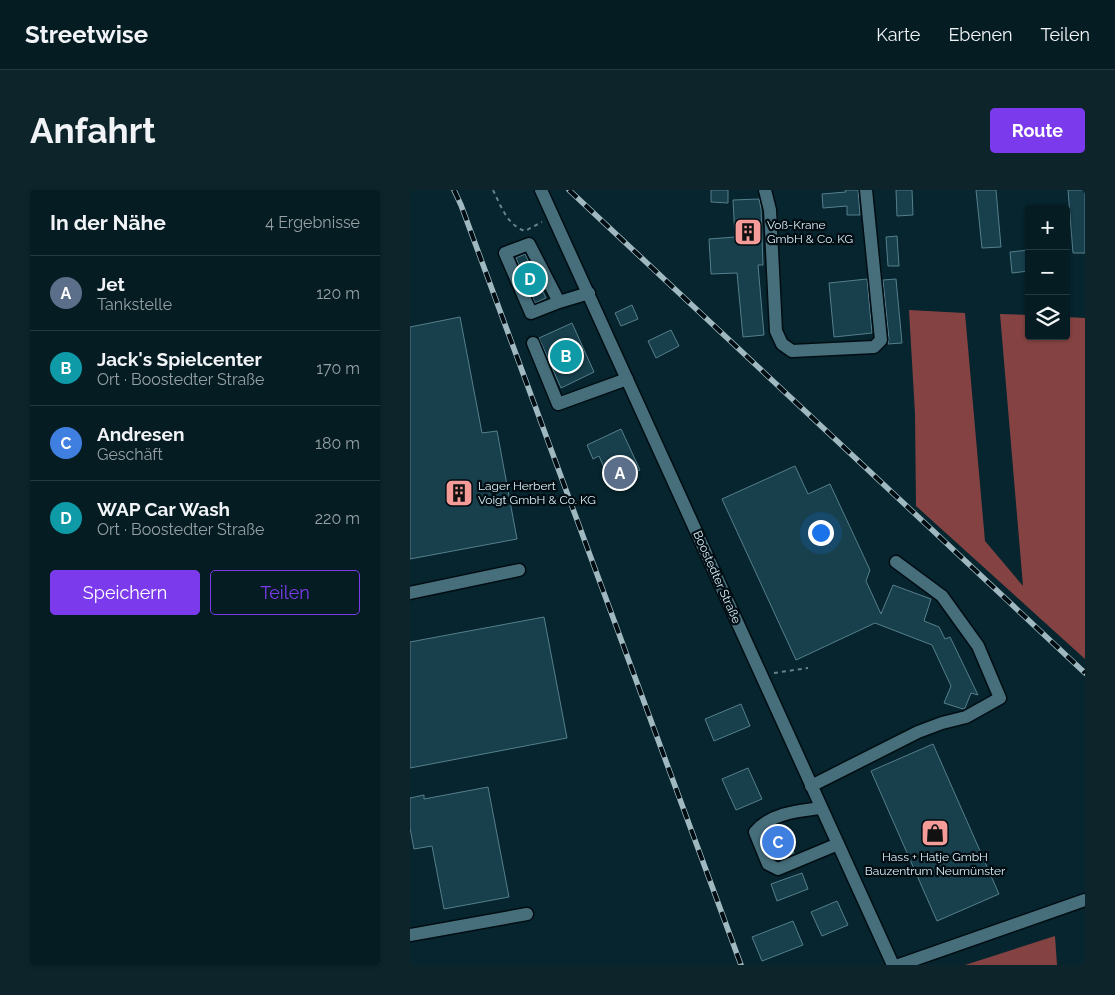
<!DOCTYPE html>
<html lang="de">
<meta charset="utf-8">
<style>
body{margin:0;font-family:Raleway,sans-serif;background:#0d252a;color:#f1f3f6}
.controls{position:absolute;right:15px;top:15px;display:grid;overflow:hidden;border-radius:5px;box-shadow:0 1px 4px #0004}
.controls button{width:45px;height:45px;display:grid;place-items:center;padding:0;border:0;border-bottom:1px solid #253a40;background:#041c22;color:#f1f3f6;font:25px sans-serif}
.you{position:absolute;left:410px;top:342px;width:18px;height:18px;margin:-12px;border:4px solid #fff;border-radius:50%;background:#1a73e8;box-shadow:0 0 0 8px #1a73e833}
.badge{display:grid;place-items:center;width:32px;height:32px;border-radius:50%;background:#7c3aed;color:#fff;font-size:16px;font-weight:700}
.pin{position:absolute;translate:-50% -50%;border:2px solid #fff;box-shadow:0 1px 5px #0006}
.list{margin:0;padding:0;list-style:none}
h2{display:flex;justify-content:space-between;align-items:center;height:65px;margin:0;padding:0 20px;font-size:21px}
h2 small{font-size:16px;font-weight:400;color:#97a1a5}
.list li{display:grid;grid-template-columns:32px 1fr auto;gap:15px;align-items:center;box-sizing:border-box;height:75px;padding:0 20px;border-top:1px solid #253a40}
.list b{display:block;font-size:19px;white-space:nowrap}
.list p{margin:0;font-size:16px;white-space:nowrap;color:#97a1a5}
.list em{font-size:16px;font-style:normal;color:#97a1a5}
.actions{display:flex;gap:10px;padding:15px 20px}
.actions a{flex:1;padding:11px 0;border:1px solid #7c3aed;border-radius:5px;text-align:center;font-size:18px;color:#7c3aed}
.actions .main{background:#7c3aed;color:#fff}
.icon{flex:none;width:28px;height:28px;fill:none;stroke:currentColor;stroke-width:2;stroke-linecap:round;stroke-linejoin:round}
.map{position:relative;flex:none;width:675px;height:775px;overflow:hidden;border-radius:5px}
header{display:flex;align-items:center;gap:30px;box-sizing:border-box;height:70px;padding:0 25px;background:#041c22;border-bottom:1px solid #253a40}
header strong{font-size:24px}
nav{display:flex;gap:28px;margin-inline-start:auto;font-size:18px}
.intro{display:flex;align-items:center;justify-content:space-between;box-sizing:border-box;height:120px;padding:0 30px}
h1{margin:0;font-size:35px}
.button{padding:12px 22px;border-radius:5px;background:#7c3aed;color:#fff;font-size:18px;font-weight:700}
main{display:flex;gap:30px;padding:0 30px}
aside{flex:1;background:#041c22;border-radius:5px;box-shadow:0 1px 4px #0004}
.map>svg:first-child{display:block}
</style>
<header>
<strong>Streetwise</strong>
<nav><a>Karte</a><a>Ebenen</a><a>Teilen</a></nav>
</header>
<div class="intro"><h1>Anfahrt</h1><a class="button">Route</a></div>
<main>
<aside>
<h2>In der Nähe<small>4 Ergebnisse</small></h2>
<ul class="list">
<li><span class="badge" style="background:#5c6f8a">A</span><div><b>Jet</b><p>Tankstelle</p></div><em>120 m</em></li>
<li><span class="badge" style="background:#0f9aa8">B</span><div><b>Jack's Spielcenter</b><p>Ort · Boostedter Straße</p></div><em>170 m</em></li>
<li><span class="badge" style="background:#3f7fe0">C</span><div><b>Andresen</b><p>Geschäft</p></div><em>180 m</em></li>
<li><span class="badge" style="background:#0f9aa8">D</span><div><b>WAP Car Wash</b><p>Ort · Boostedter Straße</p></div><em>220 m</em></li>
</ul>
<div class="actions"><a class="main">Speichern</a><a>Teilen</a></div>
</aside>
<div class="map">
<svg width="675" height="775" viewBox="0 0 675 775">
<rect width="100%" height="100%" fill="#06252e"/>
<g fill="#844342">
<polygon points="499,120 555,123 575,351 613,396 590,124 619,125 619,146 656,146 656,127 675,128 675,469 506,316 505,224"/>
<polygon points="645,746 647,775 555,775"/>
</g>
<g fill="#173f4c" stroke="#567f8d">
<polygon points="301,0 318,0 318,13 301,12"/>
<polygon points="435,0 448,0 450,25 437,25 437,16 413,18 412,4 436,2"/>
<polygon points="486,0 502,0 503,25 487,26"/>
<polygon points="566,0 586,0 591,57 572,58"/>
<polygon points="658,0 675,0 675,63 663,63"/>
<polygon points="349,9 351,19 353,75 348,75 354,145 333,147 327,83 301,84 299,49 325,47 323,10"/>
<polygon points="487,46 489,76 478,76 476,47"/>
<polygon points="619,60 619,81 602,83 600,62"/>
<polygon points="115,64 136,108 125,113 106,68"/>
<polygon points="457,89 462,143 424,147 419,93"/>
<polygon points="486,89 492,153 478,154 479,149 473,90"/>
<polygon points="222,115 228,129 211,136 205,123"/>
<polygon points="50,127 72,243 87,241 107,349 0,369 0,137"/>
<polygon points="162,133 184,182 151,198 129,148"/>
<polygon points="261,140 269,156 246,168 238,151"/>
<polygon points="211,239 230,280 201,293 189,266 183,269 177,255"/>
<polygon points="385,276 398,304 420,294 460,380 456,391 471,424 483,395 521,409 514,431 529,437 535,449 540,447 568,505 561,503 555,518 553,519 534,513 541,496 522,455 465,433 386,470 312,309"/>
<polygon points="134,427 157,548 0,578 0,452"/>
<polygon points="331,514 340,536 304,551 295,529"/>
<polygon points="523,554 589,704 527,731 461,581"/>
<polygon points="338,578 352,609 326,620 312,589"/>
<polygon points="78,597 99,707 34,719 22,656 4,659 0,638 0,608 14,605 14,609"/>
<polygon points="373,639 384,663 370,670 364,658 361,659 356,647"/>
<polygon points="392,683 398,699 367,711 361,694"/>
<polygon points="427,711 438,735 412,746 401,722"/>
<polygon points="383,731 393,755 352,771 342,747"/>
</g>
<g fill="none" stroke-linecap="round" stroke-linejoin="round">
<defs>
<g id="minor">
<polyline points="131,0 483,775"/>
<polyline points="355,0 360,20 366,141 372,154 382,161 464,157 471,150 456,0"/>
<polyline points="149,112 121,123 95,63 119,54 149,112 179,103"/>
<polyline points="123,153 148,214 217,189"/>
<polyline points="0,403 109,380"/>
<polyline points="401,596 508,542 532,533 556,527 590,508 568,456 532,406 486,372"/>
<path d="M411,618C388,621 361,623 345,642L358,674L368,679L428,654"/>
<polyline points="0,745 117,724"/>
<polyline points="489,775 675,710"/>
</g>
</defs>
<use href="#minor" stroke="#000d13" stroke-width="15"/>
<g stroke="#668189" stroke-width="2" stroke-dasharray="4 4" stroke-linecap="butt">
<path d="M83,0C91,16 97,35 115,41L132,32"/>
<polyline points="364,483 398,478"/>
</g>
<use href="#minor" stroke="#466e7b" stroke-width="12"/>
<defs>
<g id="rail">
<polyline points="44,0 51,15 331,775"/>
<polyline points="159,0 675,483"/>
</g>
</defs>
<use href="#rail" stroke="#a0b8c0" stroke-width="5.5"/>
<use href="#rail" stroke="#010d12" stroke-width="4" stroke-dasharray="11" stroke-linecap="butt"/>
</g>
<defs>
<symbol id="building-square" viewBox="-11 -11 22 22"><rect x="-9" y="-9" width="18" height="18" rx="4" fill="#f59b98" stroke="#010d12"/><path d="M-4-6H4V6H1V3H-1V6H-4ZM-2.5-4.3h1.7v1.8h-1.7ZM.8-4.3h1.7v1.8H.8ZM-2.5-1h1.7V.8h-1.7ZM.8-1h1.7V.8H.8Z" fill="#111"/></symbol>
<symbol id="shop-square" viewBox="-11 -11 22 22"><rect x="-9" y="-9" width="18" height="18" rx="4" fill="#f59b98" stroke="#010d12"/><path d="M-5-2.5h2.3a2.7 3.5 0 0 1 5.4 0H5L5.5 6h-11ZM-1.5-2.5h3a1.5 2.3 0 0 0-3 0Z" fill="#111"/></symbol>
</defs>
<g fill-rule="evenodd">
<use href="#building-square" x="322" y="26" width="32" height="32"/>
<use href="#building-square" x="33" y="287" width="32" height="32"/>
<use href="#shop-square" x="509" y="627" width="32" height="32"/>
</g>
<g text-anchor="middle" stroke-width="4.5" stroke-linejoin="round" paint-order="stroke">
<g font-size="12" fill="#dcf1f9" stroke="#010d12" text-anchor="start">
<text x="357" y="39">Voß-Krane<tspan x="357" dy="14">GmbH &amp; Co. KG</tspan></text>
<text x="68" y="300">Lager Herbert<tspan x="68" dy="14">Voigt GmbH &amp; Co. KG</tspan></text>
<text x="525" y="671" text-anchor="middle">Hass + Hatje GmbH<tspan x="525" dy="14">Bauzentrum Neumünster</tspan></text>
</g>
<g font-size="12" fill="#dcf1f9" stroke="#010d12">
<text transform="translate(307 387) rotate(66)" y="4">Boostedter Straße</text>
</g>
</g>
</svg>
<div class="controls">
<button>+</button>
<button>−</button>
<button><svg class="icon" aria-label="layers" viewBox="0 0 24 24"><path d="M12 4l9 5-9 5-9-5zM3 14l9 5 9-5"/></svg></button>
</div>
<div class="you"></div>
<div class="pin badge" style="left:210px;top:283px;background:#5c6f8a">A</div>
<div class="pin badge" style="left:156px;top:166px;background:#0f9aa8">B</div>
<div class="pin badge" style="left:368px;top:652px;background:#3f7fe0">C</div>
<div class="pin badge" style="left:120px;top:89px;background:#0f9aa8">D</div>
</div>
</main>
